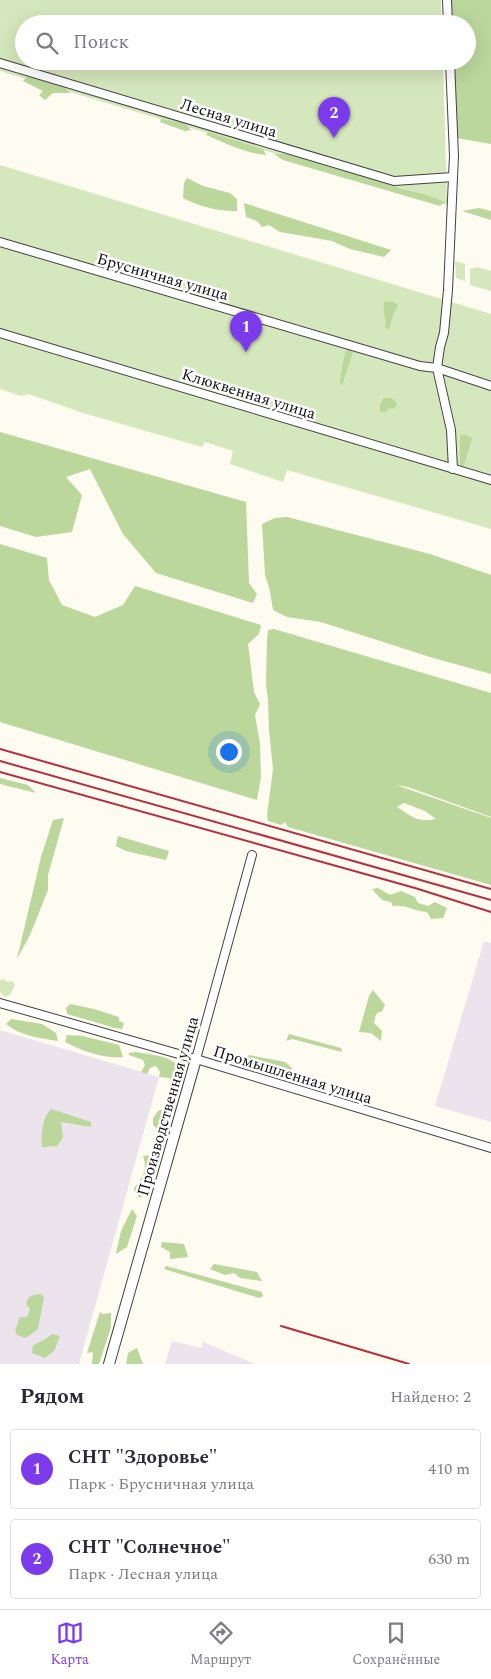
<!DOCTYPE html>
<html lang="ru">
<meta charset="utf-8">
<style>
body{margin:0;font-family:Spectral,serif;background:#f2f2f3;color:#2b2b33}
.you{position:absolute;left:228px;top:751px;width:18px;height:18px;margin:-12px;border:4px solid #fff;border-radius:50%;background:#1a73e8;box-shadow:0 0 0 8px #1a73e833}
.badge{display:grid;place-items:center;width:32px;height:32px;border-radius:50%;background:#7c3aed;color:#fff;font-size:16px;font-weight:700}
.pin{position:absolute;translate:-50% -41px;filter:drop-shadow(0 1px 2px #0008)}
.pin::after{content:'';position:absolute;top:26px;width:18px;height:15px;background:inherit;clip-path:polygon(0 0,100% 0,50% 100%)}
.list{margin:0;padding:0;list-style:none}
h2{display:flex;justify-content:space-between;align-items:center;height:65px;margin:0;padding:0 20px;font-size:21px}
h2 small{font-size:16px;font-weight:400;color:#7c7c81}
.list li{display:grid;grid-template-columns:32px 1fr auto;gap:15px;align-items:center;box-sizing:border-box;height:80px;margin:0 10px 10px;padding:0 10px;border:1px solid #e1e1e2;border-radius:5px}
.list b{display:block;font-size:19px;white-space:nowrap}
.list p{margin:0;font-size:16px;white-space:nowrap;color:#7c7c81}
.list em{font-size:16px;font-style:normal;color:#7c7c81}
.icon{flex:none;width:28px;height:28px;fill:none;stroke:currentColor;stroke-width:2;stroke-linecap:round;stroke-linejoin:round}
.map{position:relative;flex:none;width:491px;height:1364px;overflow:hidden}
.search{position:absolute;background:#fff;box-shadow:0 5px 20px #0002;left:15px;right:15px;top:15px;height:55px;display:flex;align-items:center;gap:12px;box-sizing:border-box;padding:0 18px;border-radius:28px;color:#7c7c81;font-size:19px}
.sheet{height:245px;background:#fff}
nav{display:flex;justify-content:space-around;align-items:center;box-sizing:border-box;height:70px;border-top:1px solid #e1e1e2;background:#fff;font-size:14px;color:#7c7c81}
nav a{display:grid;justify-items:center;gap:2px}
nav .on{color:#7c3aed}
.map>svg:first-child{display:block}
</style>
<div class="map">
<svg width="491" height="1364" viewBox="0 0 491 1364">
<rect width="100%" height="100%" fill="#fefbf1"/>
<g fill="#ebe4ed">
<polygon points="484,941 491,943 491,1122 435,1106"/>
<polygon points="0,1030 159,1077 79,1364 0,1364"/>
<polygon points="172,1341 201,1348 203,1342 255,1364 165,1364"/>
</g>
<g fill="#d5e7bc">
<polygon points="0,0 441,0 441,24 24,24 24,61 443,61 447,205 0,71"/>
<polygon points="0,165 491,314 491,529 287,470 283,482 230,464 233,451 205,442 202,447 83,413 29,394 21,396 0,389"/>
<polygon points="455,261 465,264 465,281 456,278"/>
<polygon points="477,267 491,271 491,291 470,285 470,269"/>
<polygon points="3,979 8,982 12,981 15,985 10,995 5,997 0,992 0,980"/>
</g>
<g fill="#bbd79c" fill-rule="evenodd">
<polygon points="451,0 491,0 491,144 457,138 454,61 467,61 467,24 452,24"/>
<polygon points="28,76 63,85 70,93 53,93 45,100 39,95 43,91 23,81"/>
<polygon points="161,119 184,123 191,130 185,131 160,122"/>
<path d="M208,132L263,149L266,155C245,153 225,143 206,135Z"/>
<polygon points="274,154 289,154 363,176 402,189 427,195 445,202 440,206 283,160"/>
<path d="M187,178L203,186L230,193L237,199V211C219,212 199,206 183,198L184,183Z"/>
<polygon points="244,203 391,250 384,257 350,249 332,241 280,232 269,225 262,227 257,221 246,217"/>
<polygon points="479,208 491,211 491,220 462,211"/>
<path d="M391,301L397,304V309L394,312L389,329L385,328C387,318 382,312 384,302Z"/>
<path d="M347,349L353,352L342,385L340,384C341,377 344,353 347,349Z"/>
<polygon points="384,398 392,398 397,404 395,408 388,409 386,412 380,412 380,404"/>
<polygon points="0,432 246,502 249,583 257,594 253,603 156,573 123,534 90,469 66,477 82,495 72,532 36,537 0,526"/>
<polygon points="460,435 466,435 472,438 464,466 460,466"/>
<polygon points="287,517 430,554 491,575 491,674 430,657 321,622 287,617 273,610 270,591 265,575 262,524 275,518"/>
<polygon points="0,544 47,558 49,580 62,605 95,617 123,605 135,586 261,625 259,634 248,644 254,692 260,704 255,715 260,744 261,777 257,800 0,722"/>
<path d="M274,629L491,693V817L408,787L396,785L491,818V885L288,827L285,822L281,825L268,821L267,815L273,769L269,730L268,700L266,684L267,640L268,630ZM404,803L425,811L436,819C417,823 413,817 397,807Z"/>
<polygon points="0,778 28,785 36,793 0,784"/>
<polygon points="64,818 48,875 48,890 30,935 17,959 41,857 53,820"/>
<polygon points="118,836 169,851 166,860 126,851 116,846"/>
<path d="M378,888L390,895L401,891L415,897L418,903L428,906L435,902L447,908L443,918L431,919L427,912C413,911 406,904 393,906L391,902L382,900L372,889Z"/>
<polygon points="373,990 385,1005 382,1011 376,1014 374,1023 382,1031 381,1041 371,1033 359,1032 369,996"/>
<polygon points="70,1004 94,1009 119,1017 119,1021 124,1023 122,1029 115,1028 67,1014 66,1008"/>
<path d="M11,1019L42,1024L56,1033L58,1041C40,1038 20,1036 6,1024Z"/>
<polygon points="289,1034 341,1048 342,1052 292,1039 286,1041"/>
<path d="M67,1035L83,1036L119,1045L123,1057C103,1059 83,1051 65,1042Z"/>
<path d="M136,1052C150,1055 181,1055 181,1076C181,1081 178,1087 177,1091L172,1093L170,1078L159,1077L160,1072L156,1066L150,1068L147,1074L141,1072L145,1065L143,1060L129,1055V1053Z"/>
<polygon points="249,1055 285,1062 292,1068 290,1076 261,1070 256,1061 247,1065 246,1060"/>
<path d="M51,1109L91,1122V1127L61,1122L63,1138L57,1146L42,1147C41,1134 42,1118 51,1109Z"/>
<path d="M165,1109C170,1118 167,1124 162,1133L153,1125V1118L158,1111Z"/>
<path d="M151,1155C161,1165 150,1190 140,1198L135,1194L134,1188C143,1178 148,1169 143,1156Z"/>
<polygon points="132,1209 137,1216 127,1247 116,1254 121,1231"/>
<polygon points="162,1242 184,1244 188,1257 170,1259 170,1252 161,1247"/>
<polygon points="214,1264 257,1272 262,1281 240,1278 234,1273 225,1275 210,1269"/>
<polygon points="166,1266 262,1292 263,1296 259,1298 164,1269"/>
<path d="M41,1294L44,1297L38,1329L26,1338L17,1335L15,1331L20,1317H27L30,1309L26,1304C28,1295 32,1295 41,1294Z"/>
<polygon points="100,1312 103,1314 111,1313 111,1327 99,1364 92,1364 93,1352 87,1353"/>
<polygon points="52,1334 60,1336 54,1351 45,1358 32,1353 33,1345 44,1340"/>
<polygon points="137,1348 143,1364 126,1364 128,1353"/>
</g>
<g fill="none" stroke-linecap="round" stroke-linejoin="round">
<defs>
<g id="minor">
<polyline points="447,0 448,24"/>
<polyline points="450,61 454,156 453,177 448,290 444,333 440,347 437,368 451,430 453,469"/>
<polyline points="0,63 394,181 453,177"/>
<polyline points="0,242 420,366 437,368 491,386"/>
<polyline points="0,333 491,480"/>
<polyline points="0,1003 196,1059 491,1148"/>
<polyline points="196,1059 252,855"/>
</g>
<polyline id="tertiary" points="109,1364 196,1059"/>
</defs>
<use href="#minor" stroke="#424242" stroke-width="10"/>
<use href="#tertiary" stroke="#424242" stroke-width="12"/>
<use href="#minor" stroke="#fff" stroke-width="8"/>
<use href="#tertiary" stroke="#fff" stroke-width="10"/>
<g stroke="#b82d3d" stroke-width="2">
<polyline points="0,749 491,889"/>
<polyline points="0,761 491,900"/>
<polyline points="0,772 415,888 491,912"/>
<polyline points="281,1326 409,1364"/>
</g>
</g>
<g text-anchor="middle" stroke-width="5" stroke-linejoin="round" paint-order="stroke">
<g font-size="16" fill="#0f0f0f" stroke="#fff">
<text transform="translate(229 117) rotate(17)" y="6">Лесная улица</text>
<text transform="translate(163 276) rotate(16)" y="6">Брусничная улица</text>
<text transform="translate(249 393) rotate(17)" y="6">Клюквенная улица</text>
<text transform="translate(293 1074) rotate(17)" y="6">Промышленная улица</text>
<text transform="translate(167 1106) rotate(-74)" y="6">Производственная улица</text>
</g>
</g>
</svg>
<div class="you"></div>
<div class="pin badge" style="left:246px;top:352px">1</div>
<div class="pin badge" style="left:334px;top:138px">2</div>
<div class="search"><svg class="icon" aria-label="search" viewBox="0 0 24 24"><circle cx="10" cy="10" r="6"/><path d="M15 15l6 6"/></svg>Поиск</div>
</div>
<section class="sheet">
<h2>Рядом<small>Найдено: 2</small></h2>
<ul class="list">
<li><span class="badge">1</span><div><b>СНТ &quot;Здоровье&quot;</b><p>Парк · Брусничная улица</p></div><em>410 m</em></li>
<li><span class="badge">2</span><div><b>СНТ &quot;Солнечное&quot;</b><p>Парк · Лесная улица</p></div><em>630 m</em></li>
</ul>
</section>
<nav>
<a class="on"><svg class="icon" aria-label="map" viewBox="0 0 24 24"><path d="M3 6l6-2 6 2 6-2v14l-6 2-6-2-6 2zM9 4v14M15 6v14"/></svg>Карта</a>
<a><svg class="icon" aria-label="directions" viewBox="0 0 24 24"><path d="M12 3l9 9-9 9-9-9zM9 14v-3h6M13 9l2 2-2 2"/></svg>Маршрут</a>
<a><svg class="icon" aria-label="saved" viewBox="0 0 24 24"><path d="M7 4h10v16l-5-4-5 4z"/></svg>Сохранённые</a>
</nav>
